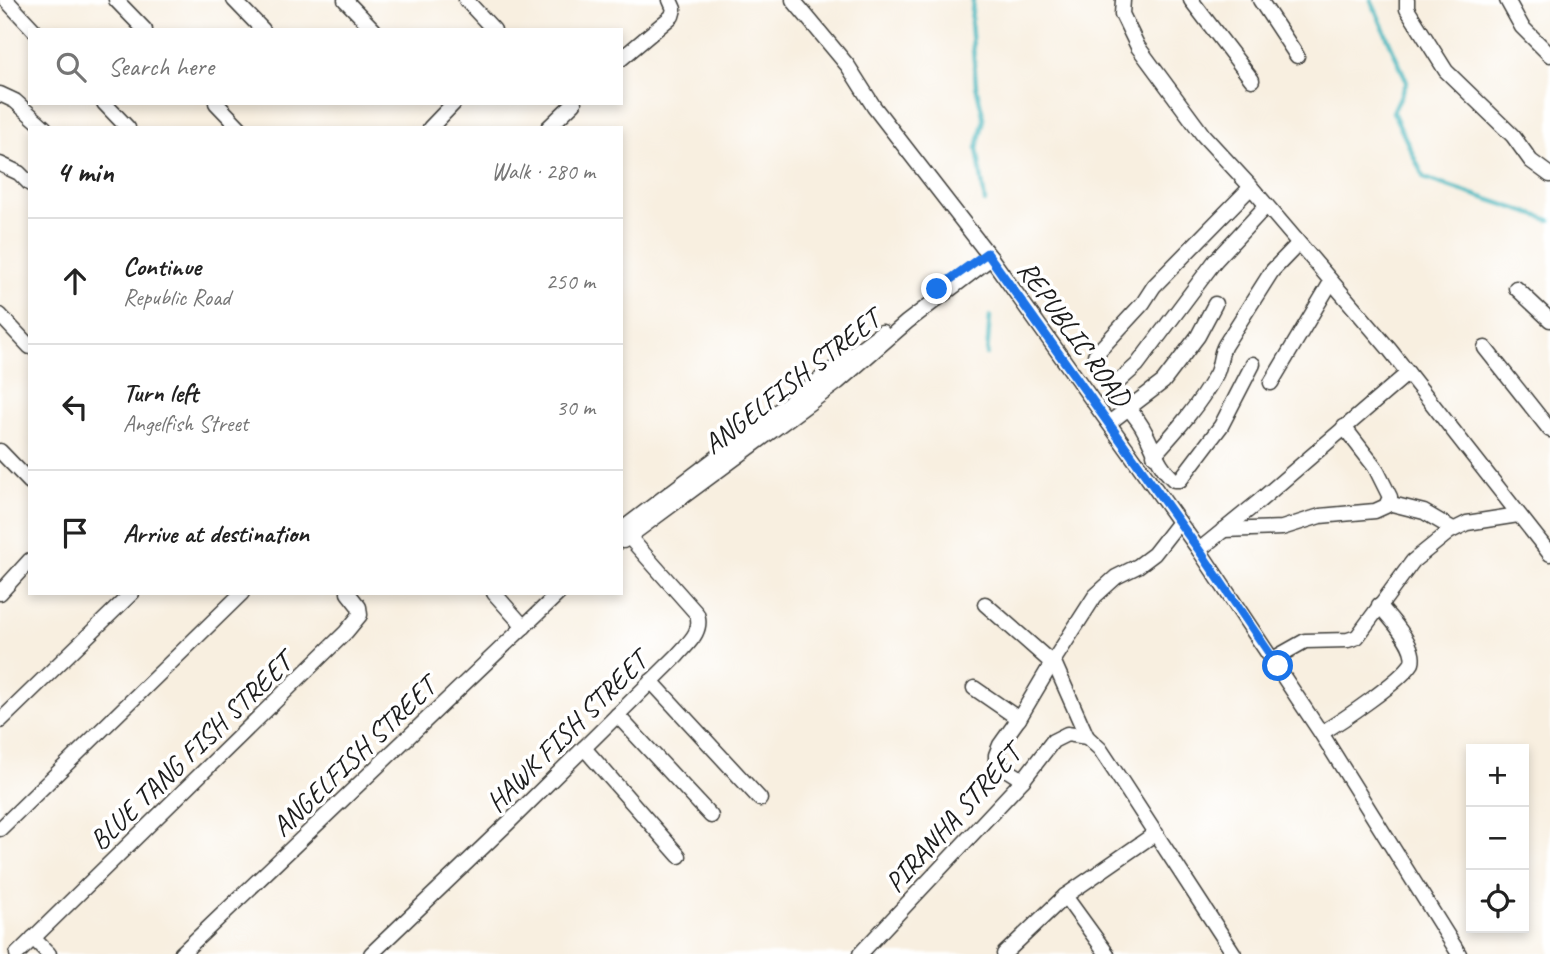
<!DOCTYPE html>
<meta charset="utf-8">
<style>
body{margin:0;font-family:Caveat,sans-serif;background:#f6f6f6;color:#222}
.controls{position:absolute;right:21px;bottom:21px;display:grid;overflow:hidden;border-radius:0px;box-shadow:0 4px 10px #0003}
.controls button{width:63px;height:63px;display:grid;place-items:center;padding:0;border:0;border-bottom:2px solid #e0e0e0;background:#fff;color:#222;font:35px sans-serif}
.stop{position:absolute;width:21px;height:21px;margin:-16px;border:5px solid #1a73e8;border-radius:50%;background:#fff}
.stop.end{background:#1a73e8;border-color:#fff;box-shadow:0 2px 7px #0008}
.list{margin:0;padding:0;list-style:none}
h2{display:flex;justify-content:space-between;align-items:center;height:91px;margin:0;padding:0 28px;font-size:30px}
h2 small{font-size:23px;font-weight:400;color:#767676}
.list li{display:grid;grid-template-columns:46px 1fr auto;gap:21px;align-items:center;box-sizing:border-box;height:126px;padding:0 28px;border-top:2px solid #e0e0e0}
.list b{display:block;font-size:26px;white-space:nowrap}
.list p{margin:0;font-size:23px;white-space:nowrap;color:#767676}
.list em{font-size:23px;font-style:normal;color:#767676}
.icon{flex:none;width:38px;height:38px;fill:none;stroke:currentColor;stroke-width:2;stroke-linecap:round;stroke-linejoin:round}
.map{position:relative;flex:none;width:1550px;height:954px;overflow:hidden}
.search{position:absolute;background:#fff;box-shadow:0 4px 10px #0003;left:28px;top:28px;width:595px;height:77px;display:flex;align-items:center;gap:18px;box-sizing:border-box;padding:0 24px;border-radius:0px;color:#767676;font-size:26px}
.panel{position:absolute;background:#fff;box-shadow:0 4px 10px #0003;left:28px;top:126px;width:595px;height:469px;border-radius:0px}
.map>svg:first-child{display:block}
</style>
<div class="map">
<svg width="1550" height="954" viewBox="0 0 1550 954">
<rect width="100%" height="100%" fill="#fff"/>
<filter id="ink" filterUnits="userSpaceOnUse"><feTurbulence type="fractalNoise" baseFrequency=".0143" numOctaves="2"/><feDisplacementMap in="SourceGraphic" scale="14" xChannelSelector="R" yChannelSelector="G"/><feConvolveMatrix kernelMatrix="1 2 1 2 8 2 1 2 1" color-interpolation-filters="sRGB"/></filter>
<filter id="wash" filterUnits="userSpaceOnUse"><feTurbulence type="fractalNoise" baseFrequency=".00686" numOctaves="4" result="noise"/><feDisplacementMap in="SourceGraphic" scale="28" xChannelSelector="R" yChannelSelector="G"/><feGaussianBlur stdDeviation="1.57" result="paint"/><feColorMatrix in="noise" values="0 0 0 0 0 0 0 0 0 0 0 0 0 0 0 0 0 1.4 0 .05"/><feComposite in="paint" operator="in"/></filter>
<g filter="url(#wash)">
<rect width="100%" height="100%" fill="#f8efe0"/>
<g fill="none" stroke-linecap="round" stroke-linejoin="round">
<g stroke="#46b6bc" stroke-width="4.5">
<polyline points="973,0 971,22 976,86 984,119 977,148 985,202"/>
<polyline points="1371,0 1407,82 1393,112 1424,178 1550,220"/>
<polyline points="987,354 990,316"/>
</g>
</g>
</g>
<g filter="url(#ink)">
<g fill="none" stroke-linecap="round" stroke-linejoin="round">
<defs>
<g id="minor">
<polyline points="6,0 34,30"/>
<polyline points="116,0 145,30"/>
<polyline points="234,0 263,30"/>
<polyline points="345,0 374,30"/>
<polyline points="466,0 494,30"/>
<polyline points="793,0 848,66 874,107 991,258 1199,550 1321,733 1459,954"/>
<polyline points="1123,0 1122,14 1138,47 1203,135 1251,187 1390,350 1550,554"/>
<polyline points="1191,0 1252,80"/>
<polyline points="1260,0 1297,56"/>
<polyline points="1407,0 1407,9 1446,71 1513,136 1531,161 1550,175"/>
<polyline points="1507,0 1522,27 1550,55"/>
<polyline points="621,59 672,16 674,9 670,0"/>
<polyline points="0,94 15,101 45,128"/>
<polyline points="104,103 128,128"/>
<polyline points="216,103 240,128"/>
<polyline points="430,128 454,103"/>
<polyline points="548,128 574,103"/>
<polyline points="0,164 19,173 30,184"/>
<polyline points="1516,288 1550,320"/>
<polyline points="0,315 30,347"/>
<polyline points="1485,348 1550,430"/>
<polyline points="1095,355 1143,303 1154,286 1251,187"/>
<polyline points="1117,383 1137,365 1215,261 1266,206"/>
<polyline points="1271,383 1331,282"/>
<path d="M1129,409C1135,416 1141,424 1145,432C1154,449 1159,467 1174,480H1180L1221,426L1253,364"/>
<polyline points="1109,423 1163,382 1198,336 1215,304"/>
<polyline points="0,451 30,482"/>
<path d="M1154,455C1177,430 1199,405 1215,376C1221,367 1219,355 1225,345L1272,271L1298,244"/>
<polyline points="1388,503 1424,512 1453,529"/>
<polyline points="625,527 882,332"/>
<polyline points="1223,530 1282,528 1320,516 1375,511 1386,506 1390,497 1375,467 1344,427"/>
<polyline points="623,541 838,382 907,322 991,258"/>
<polyline points="1199,550 1257,503 1408,373"/>
<polyline points="0,593 30,560"/>
<polyline points="494,593 524,627"/>
<polyline points="985,604 1052,663"/>
<polyline points="1273,659 1305,641 1348,640 1357,637 1413,561 1449,532 1467,523 1518,515"/>
<polyline points="1053,660 1087,737 1100,749 1122,782 1234,954"/>
<polyline points="651,681 760,799"/>
<polyline points="974,688 1019,719"/>
<polyline points="617,715 711,816"/>
<polyline points="0,721 132,593"/>
<path d="M1321,733C1342,721 1401,681 1412,663C1417,646 1390,618 1379,605"/>
<polyline points="584,748 679,856"/>
<polyline points="1023,780 996,763 996,755 1000,745 1020,717 1052,663 1095,596 1116,577 1138,566 1154,554 1179,522"/>
<polyline points="0,829 242,593"/>
<polyline points="1065,896 1107,954"/>
<polyline points="33,938 49,954"/>
<polyline points="17,954 346,632 360,615 359,607 348,593"/>
<polyline points="181,954 559,593"/>
<path d="M371,954L507,824L677,656C688,643 703,632 697,614L622,529"/>
<polyline points="860,954 1023,780 1053,741 1067,734 1087,737"/>
<polyline points="1004,954 1065,896 1156,833"/>
</g>
</defs>
<use href="#minor" stroke="#3d3c39" stroke-width="17"/>
<use href="#minor" stroke="#fff" stroke-width="14"/>
</g>
</g>
<g fill="none" stroke-linecap="round" stroke-linejoin="round" filter="url(#ink)">
<polyline stroke="#1a73e8" stroke-width="9" points="937,289 987,253 1199,550 1278,666"/>
</g>
<g text-anchor="middle" stroke-width="7" stroke-linejoin="round" paint-order="stroke">
<g font-size="28" fill="#1c1c1c" stroke="#fff">
<text transform="translate(1075 333) rotate(54)" y="10">REPUBLIC ROAD</text>
<text transform="translate(791 381) rotate(-38)" y="10">ANGELFISH STREET</text>
<text transform="translate(566 731) rotate(-45)" y="10">HAWK FISH STREET</text>
<text transform="translate(190 751) rotate(-44)" y="10">BLUE TANG FISH STREET</text>
<text transform="translate(353 756) rotate(-44)" y="10">ANGELFISH STREET</text>
<text transform="translate(952 818) rotate(-48)" y="10">PIRANHA STREET</text>
</g>
</g>
</svg>
<div class="controls">
<button>+</button>
<button>−</button>
<button><svg class="icon" aria-label="locate" viewBox="0 0 24 24"><circle cx="12" cy="12" r="6"/><path d="M12 2v4M12 18v4M2 12h4M18 12h4"/></svg></button>
</div>
<div class="stop" style="left:1278px;top:666px"></div>
<div class="stop end" style="left:937px;top:289px"></div>
<div class="search"><svg class="icon" aria-label="search" viewBox="0 0 24 24"><circle cx="10" cy="10" r="6"/><path d="M15 15l6 6"/></svg>Search here</div>
<section class="panel">
<h2>4 min<small>Walk · 280 m</small></h2>
<ul class="list">
<li><svg class="icon" aria-label="ahead" viewBox="0 0 24 24"><path d="M12 20V5M6 11l6-6 6 6"/></svg><div><b>Continue</b><p>Republic Road</p></div><em>250 m</em></li>
<li><svg class="icon" aria-label="left" viewBox="0 0 24 24"><path d="M17 20v-9H6M10 6l-5 5 5 5"/></svg><div><b>Turn left</b><p>Angelfish Street</p></div><em>30 m</em></li>
<li><svg class="icon" aria-label="arrive" viewBox="0 0 24 24"><path d="M6 21V4h12l-3 4 3 4H6"/></svg><div><b>Arrive at destination</b></div></li>
</ul>
</section>
</div>
